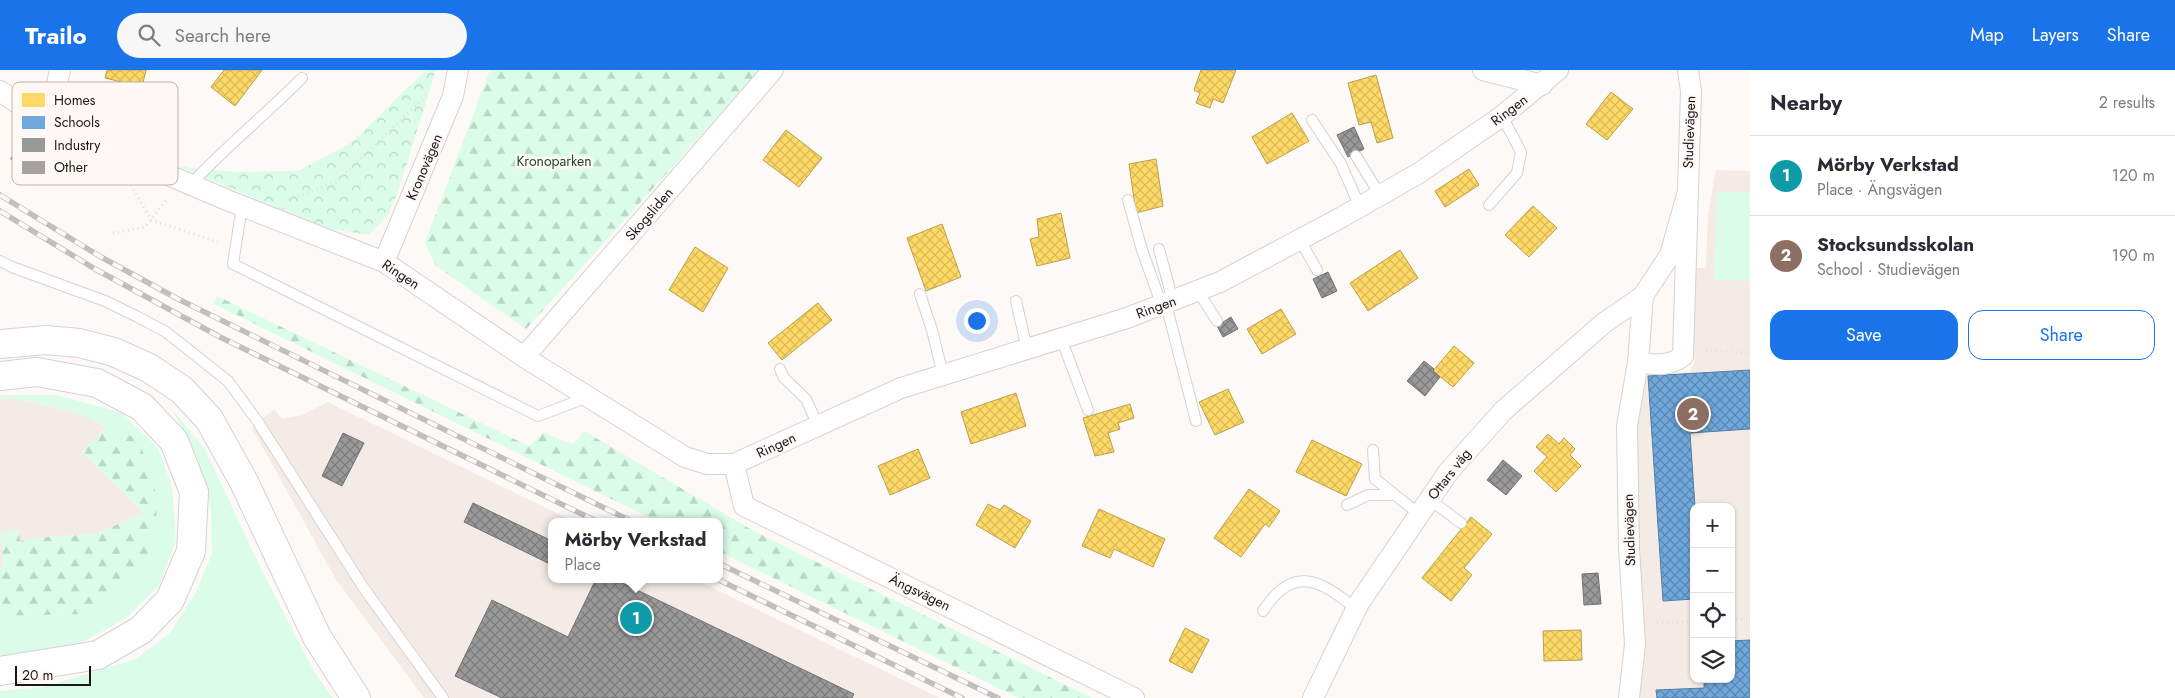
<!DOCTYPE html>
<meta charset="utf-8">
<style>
body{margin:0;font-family:Jost,sans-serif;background:#f7f7f7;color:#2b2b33}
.controls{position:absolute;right:15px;bottom:15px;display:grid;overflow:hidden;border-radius:10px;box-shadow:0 1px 4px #0004}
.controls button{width:45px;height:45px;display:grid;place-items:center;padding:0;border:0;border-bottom:1px solid #e1e1e2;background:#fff;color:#2b2b33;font:25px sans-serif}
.scale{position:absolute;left:15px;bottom:12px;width:76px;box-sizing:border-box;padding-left:5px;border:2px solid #1a1817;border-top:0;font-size:14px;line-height:18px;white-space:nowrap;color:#1a1817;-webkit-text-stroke:4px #fff8f5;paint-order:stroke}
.you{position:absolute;left:976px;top:250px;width:18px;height:18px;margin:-12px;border:4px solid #fff;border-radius:50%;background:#1a73e8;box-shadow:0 0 0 8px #1a73e833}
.badge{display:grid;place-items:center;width:32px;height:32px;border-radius:50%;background:#1a73e8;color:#fff;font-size:16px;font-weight:700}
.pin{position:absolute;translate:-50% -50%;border:2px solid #fff;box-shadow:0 1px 5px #0006}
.popup{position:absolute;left:548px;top:448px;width:175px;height:65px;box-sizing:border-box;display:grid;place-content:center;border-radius:10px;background:#fff;filter:drop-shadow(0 1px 4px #0005);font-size:16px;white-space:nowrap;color:#7c7c81}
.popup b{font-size:19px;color:#2b2b33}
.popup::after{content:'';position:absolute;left:50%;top:100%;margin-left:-10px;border:10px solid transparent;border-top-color:#fff}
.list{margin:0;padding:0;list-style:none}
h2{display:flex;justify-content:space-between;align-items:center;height:65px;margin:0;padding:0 20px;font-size:21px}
h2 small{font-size:16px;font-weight:400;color:#7c7c81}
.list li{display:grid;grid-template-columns:32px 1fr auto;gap:15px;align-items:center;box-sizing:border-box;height:80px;padding:0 20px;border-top:1px solid #e1e1e2}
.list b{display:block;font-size:19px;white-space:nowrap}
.list p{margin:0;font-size:16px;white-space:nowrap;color:#7c7c81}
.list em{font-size:16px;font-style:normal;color:#7c7c81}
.actions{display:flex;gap:10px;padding:15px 20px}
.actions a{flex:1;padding:11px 0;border:1px solid #1a73e8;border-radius:15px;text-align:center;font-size:18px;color:#1a73e8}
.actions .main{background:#1a73e8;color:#fff}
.icon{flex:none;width:28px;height:28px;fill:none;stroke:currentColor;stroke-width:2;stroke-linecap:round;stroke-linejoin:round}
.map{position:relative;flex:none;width:1750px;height:628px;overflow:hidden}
header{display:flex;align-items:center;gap:30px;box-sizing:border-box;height:70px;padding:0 25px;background:#1a73e8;color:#fff}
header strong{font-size:24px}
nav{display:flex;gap:28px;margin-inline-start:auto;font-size:18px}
.search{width:350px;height:45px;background:#f7f7f7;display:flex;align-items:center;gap:12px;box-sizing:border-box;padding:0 18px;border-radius:28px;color:#7c7c81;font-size:19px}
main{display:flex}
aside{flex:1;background:#fff}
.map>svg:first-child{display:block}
</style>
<header>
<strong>Trailo</strong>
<div class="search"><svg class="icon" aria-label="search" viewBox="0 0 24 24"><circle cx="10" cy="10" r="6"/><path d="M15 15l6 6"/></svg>Search here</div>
<nav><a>Map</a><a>Layers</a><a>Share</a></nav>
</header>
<main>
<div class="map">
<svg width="1750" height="628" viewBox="0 0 1750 628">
<defs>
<pattern id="forest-firs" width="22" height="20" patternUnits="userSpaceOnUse" patternTransform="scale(1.25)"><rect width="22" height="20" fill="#dafce8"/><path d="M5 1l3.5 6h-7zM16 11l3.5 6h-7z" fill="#bad7c6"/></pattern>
<pattern id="park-crowns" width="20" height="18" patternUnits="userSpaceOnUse" patternTransform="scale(1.25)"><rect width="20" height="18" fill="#dafce8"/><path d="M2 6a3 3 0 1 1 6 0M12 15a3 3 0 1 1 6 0" fill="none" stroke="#bad7c6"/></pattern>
<pattern id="homes-cross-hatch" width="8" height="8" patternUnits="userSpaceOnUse" patternTransform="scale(1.25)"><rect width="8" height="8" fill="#ffd966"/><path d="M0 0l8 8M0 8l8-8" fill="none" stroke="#daba58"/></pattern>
<pattern id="schools-cross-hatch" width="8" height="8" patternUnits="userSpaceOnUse" patternTransform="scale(1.25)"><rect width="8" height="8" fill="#6fa8dc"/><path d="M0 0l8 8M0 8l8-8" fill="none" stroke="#5a88b1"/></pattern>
<pattern id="industry-cross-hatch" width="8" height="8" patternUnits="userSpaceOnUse" patternTransform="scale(1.25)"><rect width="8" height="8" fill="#999"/><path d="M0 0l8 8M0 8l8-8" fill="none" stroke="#7c7c7c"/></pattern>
<pattern id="building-cross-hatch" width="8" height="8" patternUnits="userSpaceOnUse" patternTransform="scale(1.25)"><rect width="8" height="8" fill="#a4a1a0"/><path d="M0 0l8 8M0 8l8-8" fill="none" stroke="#858281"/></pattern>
</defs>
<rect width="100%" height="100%" fill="#fdf9f7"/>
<g fill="#f5ebe6" fill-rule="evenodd">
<path d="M1716,100L1750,101V628H1638L1643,600L1633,372L1643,305L1689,302L1694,294L1695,198H1706L1708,145ZM1694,437H1731V609H1694Z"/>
<polygon points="11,327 81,344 106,357 82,382 144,443 95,464 48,467 19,472 1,463 3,497 0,496 0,330"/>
<polygon points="328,332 575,452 552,452 552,509 694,509 940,628 424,628 335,508 252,358 274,339 282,349 302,345"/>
</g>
<g fill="#dafce8">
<polygon points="1717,122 1750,123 1750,211 1714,210"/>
<polygon points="0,325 57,325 122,343 158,378 172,417 176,471 159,515 125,549 66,581 0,587 0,546 81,544 158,430 106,357 81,344 11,327 0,330"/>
<polygon points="172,339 205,379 261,499 315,603 333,628 0,628 0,621 44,617 136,589 170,563 195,524 212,484 211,439 196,386"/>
</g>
<g fill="url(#forest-firs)">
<polygon points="490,0 760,0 526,259 436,196 425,173"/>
<polygon points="217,226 529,376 543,363 573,374 584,361 752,460 1092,628 1019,628 720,482 720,452 658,452 214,234"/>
<polygon points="106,357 139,369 158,430 153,476 127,518 81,544 0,546 0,496 3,497 1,463 19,459 20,471 48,467 95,464 144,443 82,382"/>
</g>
<polygon fill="url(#park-crowns)" points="426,0 436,0 397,125 387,146 369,165 330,159 180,97 235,102 298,101 351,73"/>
<g fill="url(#homes-cross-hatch)" stroke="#ba9f4e">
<polygon points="107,0 146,0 142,17 105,8"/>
<polygon points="224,0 262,0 235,36 211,17"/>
<polygon points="1201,0 1236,0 1223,33 1213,29 1210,38 1196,33 1200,23 1194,20"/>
<polygon points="1376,5 1393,68 1377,73 1371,52 1359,55 1348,13"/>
<polygon points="1611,22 1633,39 1607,70 1586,54"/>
<polygon points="1292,43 1309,71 1267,94 1252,67"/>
<polygon points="786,60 822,88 799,117 763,90"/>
<polygon points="1156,89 1163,136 1136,143 1129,94"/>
<polygon points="1469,99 1479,115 1445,137 1435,121"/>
<polygon points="1533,136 1557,158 1529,187 1505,165"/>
<polygon points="1061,143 1070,188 1037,196 1030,169 1039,167 1037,149"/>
<polygon points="942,154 961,207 926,221 907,168"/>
<polygon points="695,177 728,198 703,242 669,220"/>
<polygon points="1400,180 1418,208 1368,241 1350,213"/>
<polygon points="818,233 832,250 782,290 768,273"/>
<polygon points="1281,239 1296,264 1262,284 1247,259"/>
<polygon points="1454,276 1474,293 1453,317 1433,301"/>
<polygon points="1228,319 1244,352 1215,365 1199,332"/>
<polygon points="1016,323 1026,356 971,374 961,342"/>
<polygon points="1130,334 1134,348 1118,353 1120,359 1108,363 1114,382 1095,386 1083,348"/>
<polygon points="1548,364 1559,374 1564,368 1575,379 1570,385 1581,396 1556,422 1534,401 1547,387 1536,377"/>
<polygon points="1312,370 1362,394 1346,426 1296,402"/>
<polygon points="918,379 930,408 890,425 878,396"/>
<polygon points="1249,419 1280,441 1269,457 1265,454 1241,487 1214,468"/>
<polygon points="988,434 1000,440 1004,435 1031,451 1015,478 976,455"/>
<polygon points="1099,439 1165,469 1153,497 1114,479 1110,488 1082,476"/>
<polygon points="1471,447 1492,464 1464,498 1472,505 1451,531 1422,508"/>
<polygon points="1185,558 1209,570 1192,603 1169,591"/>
<polygon points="1581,560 1582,590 1544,591 1543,561"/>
</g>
<g fill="url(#schools-cross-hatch)" stroke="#567da1">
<polygon points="1750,300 1750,359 1690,363 1695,437 1694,529 1663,531 1648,306"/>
<polygon points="1750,570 1750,628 1657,628 1656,620 1704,618 1704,609 1731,609 1731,571"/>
</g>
<g fill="url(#industry-cross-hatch)" stroke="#737272">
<polygon points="1354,57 1364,79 1348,87 1337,65"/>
<polygon points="1328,202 1337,221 1322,228 1313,209"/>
<polygon points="1231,247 1238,259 1223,267 1217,256"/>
<polygon points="1424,291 1434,299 1433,301 1440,307 1425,326 1407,311"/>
<polygon points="343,363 364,373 342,416 322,406"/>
<polygon points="1503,390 1522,406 1506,425 1487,410"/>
<polygon points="473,433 552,471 552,495 464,452"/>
<polygon points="1598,503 1601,534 1584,535 1582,504"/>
<polygon points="596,509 614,509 854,624 852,628 502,628 455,606 492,530 568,567"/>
</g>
<polygon fill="url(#building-cross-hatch)" points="16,78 57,102 50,114 10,89"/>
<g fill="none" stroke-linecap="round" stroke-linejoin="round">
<defs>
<g id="service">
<polyline points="1312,50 1341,94 1360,137"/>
<polyline points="1356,86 1380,125"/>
<path d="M192,113C227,76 266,44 302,8"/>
<polyline points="1128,130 1142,180 1162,236"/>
<polyline points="1489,135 1517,103 1521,82 1502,46"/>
<polyline points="242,136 233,194 538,346 588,327"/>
<polyline points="1300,170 1317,200"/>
<polyline points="1159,179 1173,231"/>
<polyline points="0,191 12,197 105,231 136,246 166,262 228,311 258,352 363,517 443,628"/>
<polyline points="1198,221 1217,251"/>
<polyline points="920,224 932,260 943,305"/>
<polyline points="1016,231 1027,279"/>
<polyline points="1166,234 1196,351"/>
<polyline points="1061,268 1088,340"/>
<polyline points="780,299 784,308 806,329 818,356"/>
<polyline points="1373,380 1375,409 1419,444"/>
<polyline points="1429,429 1461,453"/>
<polyline points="1347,435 1368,425 1393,425"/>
<path d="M1263,541C1293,494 1321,510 1356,539"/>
</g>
<g id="minor">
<polyline points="60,0 48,54 227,130 384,192 524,287 685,387 707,394 734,394 901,318 1127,248 1220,212 1342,147 1419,103 1502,46 1558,0"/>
<polyline points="1483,0 1542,15"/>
<polyline points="0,21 48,54"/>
<path d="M1687,125L1670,185L1643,226L1638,292C1655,295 1668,297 1683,286L1691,21L1688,0"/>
<polyline points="384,192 453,26 458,0"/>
<polyline points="524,287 773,0"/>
<polyline points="734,394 744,436 1134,628"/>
<polyline points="1313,628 1359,533 1449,401 1504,340 1604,253 1643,226"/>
<polyline points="1629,628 1635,574 1629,478 1627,356 1638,292"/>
</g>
<g id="motorway">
<polyline points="0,274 46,270 79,273 114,282 149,298 182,320 209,349 244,412 317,567 356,628"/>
<polyline points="0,306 37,302 97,313 142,337 174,371 194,422 191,481 170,530 141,560 98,585 0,601"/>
</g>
</defs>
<use href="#service" stroke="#d5d2d1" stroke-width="12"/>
<use href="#minor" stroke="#d5d2d1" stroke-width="22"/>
<use href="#motorway" stroke="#d5d2d1" stroke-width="30"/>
<g stroke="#e2e0e0" stroke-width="3" stroke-dasharray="1 4" stroke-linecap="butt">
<polyline points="131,115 151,150 218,172"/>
<polyline points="288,129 335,113 427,25"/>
<polyline points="113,163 145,157 167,129"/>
<polyline points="1706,280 1750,283"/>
<polyline points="1731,549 1750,549"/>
<polyline points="1657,553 1694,551"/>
</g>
<use href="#service" stroke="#fffefe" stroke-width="10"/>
<use href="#minor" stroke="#fffefe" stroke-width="20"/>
<use href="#motorway" stroke="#fffefe" stroke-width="28"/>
<defs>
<g id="rail">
<polyline points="0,125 101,187 178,229 633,452"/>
<polyline points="0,141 95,199 222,268 598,452"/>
<polyline points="720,494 998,628"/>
<polyline points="717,509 962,628"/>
</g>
</defs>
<use href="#rail" stroke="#c0bebe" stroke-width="5.5"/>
<use href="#rail" stroke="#fff8f5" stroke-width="4" stroke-dasharray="11" stroke-linecap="butt"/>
</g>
<g text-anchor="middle" stroke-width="5" stroke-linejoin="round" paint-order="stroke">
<g font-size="14" fill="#1a1817" stroke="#fff8f5">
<text transform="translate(1509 40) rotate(-37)" y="5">Ringen</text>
<text transform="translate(1689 62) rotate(-88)" y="5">Studievägen</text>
<text transform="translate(424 97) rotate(-67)" y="5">Kronovägen</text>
<text transform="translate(649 144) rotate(-49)" y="5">Skogsliden</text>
<text transform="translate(401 204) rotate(33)" y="5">Ringen</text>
<text transform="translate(1156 237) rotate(-20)" y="5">Ringen</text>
<text transform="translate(776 375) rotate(-25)" y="5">Ringen</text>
<text transform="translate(1449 404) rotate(-52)" y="5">Ottars väg</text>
<text transform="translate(1629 460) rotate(-92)" y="5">Studievägen</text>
<text transform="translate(920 522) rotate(26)" y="5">Ängsvägen</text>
</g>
<g font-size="14" fill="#1c4532" stroke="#fff8f5">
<text x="554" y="96">Kronoparken</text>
</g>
</g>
<rect x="12" y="12" width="166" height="103" rx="8" fill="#fff8f5" stroke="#bab5b2" stroke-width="1"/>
<rect x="22" y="23" width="23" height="14" fill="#ffd966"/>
<rect x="22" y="46" width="23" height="13" fill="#6fa8dc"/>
<rect x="22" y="68" width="23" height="14" fill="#999"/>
<rect x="22" y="91" width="23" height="13" fill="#a4a1a0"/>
<g font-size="14" fill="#1a1817">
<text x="54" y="35">Homes</text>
<text x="54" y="57">Schools</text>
<text x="54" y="80">Industry</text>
<text x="54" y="102">Other</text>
</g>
</svg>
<div class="controls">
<button>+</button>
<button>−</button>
<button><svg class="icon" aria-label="locate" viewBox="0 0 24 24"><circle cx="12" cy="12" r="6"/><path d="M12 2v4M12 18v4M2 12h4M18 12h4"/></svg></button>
<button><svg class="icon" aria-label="layers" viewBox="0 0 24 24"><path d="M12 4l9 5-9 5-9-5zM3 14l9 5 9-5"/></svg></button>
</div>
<div class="scale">20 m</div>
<div class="you"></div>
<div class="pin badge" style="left:636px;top:548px;background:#0f9aa8">1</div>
<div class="popup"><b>Mörby Verkstad</b>Place</div>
<div class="pin badge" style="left:1693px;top:344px;background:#8d6e63">2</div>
</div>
<aside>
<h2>Nearby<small>2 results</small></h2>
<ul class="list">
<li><span class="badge" style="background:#0f9aa8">1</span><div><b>Mörby Verkstad</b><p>Place · Ängsvägen</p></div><em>120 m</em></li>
<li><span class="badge" style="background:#8d6e63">2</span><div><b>Stocksundsskolan</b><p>School · Studievägen</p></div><em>190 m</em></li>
</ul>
<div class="actions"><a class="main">Save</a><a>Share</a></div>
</aside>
</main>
